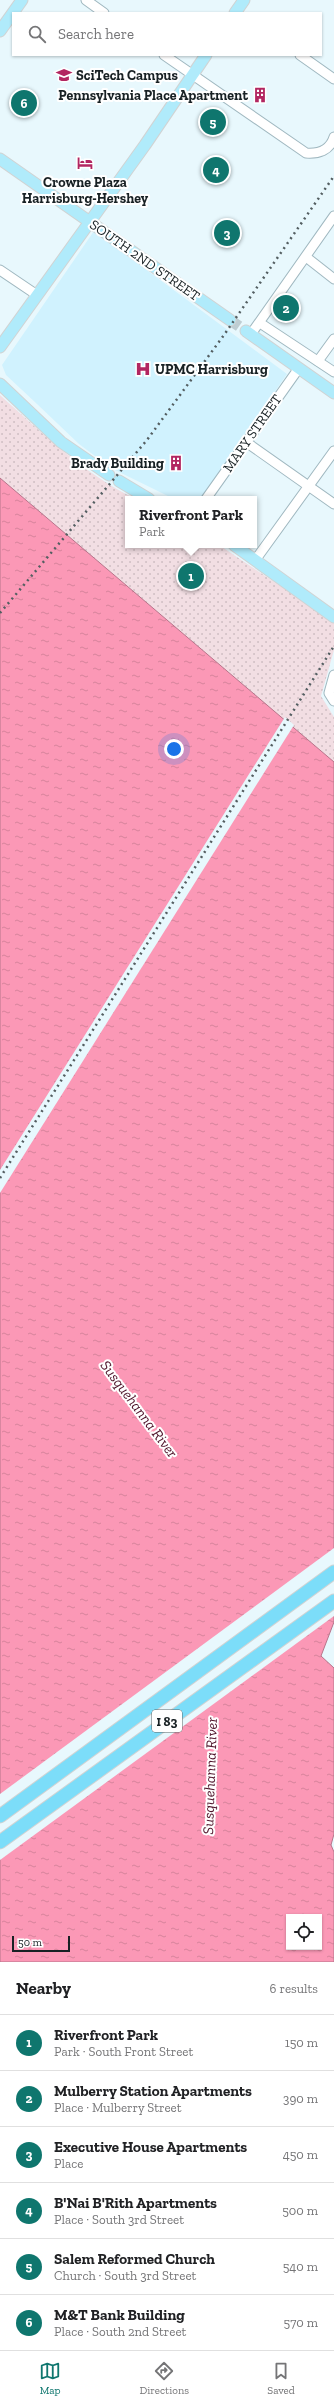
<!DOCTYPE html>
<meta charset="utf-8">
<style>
body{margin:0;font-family:"Zilla Slab",serif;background:#f2f2f2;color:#202124}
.controls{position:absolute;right:12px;bottom:12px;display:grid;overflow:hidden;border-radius:0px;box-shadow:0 1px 3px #0004}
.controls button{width:36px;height:36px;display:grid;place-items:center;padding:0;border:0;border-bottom:1px solid #e0e0e0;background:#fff;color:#202124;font:20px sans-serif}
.scale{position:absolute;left:12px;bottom:10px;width:58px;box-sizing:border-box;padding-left:4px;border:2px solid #182124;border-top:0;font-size:11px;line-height:14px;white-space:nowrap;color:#182124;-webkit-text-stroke:3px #fff;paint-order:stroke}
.you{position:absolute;left:174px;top:749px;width:14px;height:14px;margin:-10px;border:3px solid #fff;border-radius:50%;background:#1a73e8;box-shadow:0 0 0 6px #1a73e833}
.badge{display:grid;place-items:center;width:26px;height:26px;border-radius:50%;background:#0f766e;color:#fff;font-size:13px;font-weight:700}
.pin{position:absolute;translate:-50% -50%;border:2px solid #fff;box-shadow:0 1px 4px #0006}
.popup{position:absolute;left:125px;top:496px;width:132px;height:52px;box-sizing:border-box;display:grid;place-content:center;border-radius:0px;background:#fff;filter:drop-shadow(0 1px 3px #0005);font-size:13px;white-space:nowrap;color:#757577}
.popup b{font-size:15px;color:#202124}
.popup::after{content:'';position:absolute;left:50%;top:100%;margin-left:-8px;border:8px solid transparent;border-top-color:#fff}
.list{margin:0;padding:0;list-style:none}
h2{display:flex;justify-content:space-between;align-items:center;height:52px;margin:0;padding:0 16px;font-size:17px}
h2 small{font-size:13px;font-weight:400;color:#757577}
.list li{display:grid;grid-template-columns:26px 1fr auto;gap:12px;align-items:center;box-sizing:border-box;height:56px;padding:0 16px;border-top:1px solid #e0e0e0}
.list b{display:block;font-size:15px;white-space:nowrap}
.list p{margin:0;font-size:13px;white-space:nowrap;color:#757577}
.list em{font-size:13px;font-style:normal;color:#757577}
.icon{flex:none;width:22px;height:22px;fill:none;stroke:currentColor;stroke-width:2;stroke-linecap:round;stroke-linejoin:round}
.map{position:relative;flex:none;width:334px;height:1962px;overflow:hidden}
.search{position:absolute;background:#fff;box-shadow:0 1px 3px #0004;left:12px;right:12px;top:12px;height:44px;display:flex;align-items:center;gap:10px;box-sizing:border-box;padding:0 14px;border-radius:0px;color:#757577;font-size:15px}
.sheet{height:388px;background:#fff}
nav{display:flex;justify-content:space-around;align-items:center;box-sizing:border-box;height:56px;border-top:1px solid #e0e0e0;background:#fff;font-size:11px;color:#757577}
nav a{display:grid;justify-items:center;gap:2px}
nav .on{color:#0f766e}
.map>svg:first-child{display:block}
</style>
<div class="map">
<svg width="334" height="1962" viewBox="0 0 334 1962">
<defs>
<pattern id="park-dots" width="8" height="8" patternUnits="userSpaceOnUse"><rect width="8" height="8" fill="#f2dee3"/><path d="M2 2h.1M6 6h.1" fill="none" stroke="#cfbec3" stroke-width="1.8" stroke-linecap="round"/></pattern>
<pattern id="water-ripples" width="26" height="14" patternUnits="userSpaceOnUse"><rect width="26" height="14" fill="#fb98b6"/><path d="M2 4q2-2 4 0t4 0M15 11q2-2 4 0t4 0" fill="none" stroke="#d6839c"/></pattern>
</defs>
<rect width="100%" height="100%" fill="#e8f8fd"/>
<polygon fill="#d0f2fe" points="94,231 287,374 201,499 174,499 111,468 79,444 37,404 6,375 2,365"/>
<path fill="url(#park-dots)" d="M0,395C42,433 84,474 136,499H128V545H219L334,622V650L321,696L334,717V763L0,478Z"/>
<path fill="url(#water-ripples)" stroke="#b7748a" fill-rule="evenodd" d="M0,478L334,762V1622L321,1656L334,1668V1834L331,1845L334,1852V1962H0ZM289,1917H319V1947H289Z"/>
<g fill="#e8f8fd">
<polygon points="285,717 294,725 0,1193 0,1170"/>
<polygon points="334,1548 334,1616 0,1860 0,1794"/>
</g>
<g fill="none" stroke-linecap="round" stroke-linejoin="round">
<polyline stroke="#becdd2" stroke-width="11" stroke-dasharray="11 5.5" stroke-linecap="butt" points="230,320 246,331"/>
<defs>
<g id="minor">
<polyline points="86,0 104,13"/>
<path d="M164,55L306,153C319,154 330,150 334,137"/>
<polyline points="300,55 334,79"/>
<polyline points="306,257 334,279"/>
<polyline points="0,270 37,295"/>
<polyline points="260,323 334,372"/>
<polyline points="251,334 334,216"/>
<polyline points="318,361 334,339"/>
<polyline points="246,442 334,504"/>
<polyline points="206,499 299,368"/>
<polyline points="256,559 334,451"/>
<polyline points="334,675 329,693 334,701"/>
</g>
<g id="major">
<polyline points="235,13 244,0"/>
<polyline points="0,31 22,0"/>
<polyline points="0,159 230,320"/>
<polyline points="246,331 334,393"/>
<polyline points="0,347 145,145 206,55"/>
<polyline points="0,384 61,442 109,475"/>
<polyline points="119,481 149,499"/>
<polyline points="234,545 334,617"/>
</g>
<g id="highway">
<polyline points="0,1816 334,1572"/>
<polyline points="0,1842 334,1601"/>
</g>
</defs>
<use href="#minor" stroke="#a0b8c0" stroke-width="11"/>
<use href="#major" stroke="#d1d3d3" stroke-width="13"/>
<use href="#highway" stroke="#d1d3d3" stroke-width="15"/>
<use href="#minor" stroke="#fff" stroke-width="9"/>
<use href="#major" stroke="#b0ebfb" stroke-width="11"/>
<use href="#highway" stroke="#7cddf9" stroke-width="13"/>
<g stroke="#535e61" stroke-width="2.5" stroke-dasharray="2 4" stroke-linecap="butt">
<polyline points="0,613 147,440 224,335 334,176"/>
<polyline points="0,1178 334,646"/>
</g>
</g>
<defs>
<symbol id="school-bare" viewBox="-9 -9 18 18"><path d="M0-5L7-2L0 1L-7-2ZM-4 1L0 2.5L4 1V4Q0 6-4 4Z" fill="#b22661" stroke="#fff" stroke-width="2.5" paint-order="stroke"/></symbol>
<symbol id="building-bare" viewBox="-9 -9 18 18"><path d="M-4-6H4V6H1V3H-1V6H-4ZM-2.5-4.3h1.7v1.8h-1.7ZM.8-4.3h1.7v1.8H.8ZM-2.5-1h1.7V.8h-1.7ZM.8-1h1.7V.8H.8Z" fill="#b22661" stroke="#fff" stroke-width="2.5" paint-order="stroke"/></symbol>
<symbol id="hotel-bare" viewBox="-9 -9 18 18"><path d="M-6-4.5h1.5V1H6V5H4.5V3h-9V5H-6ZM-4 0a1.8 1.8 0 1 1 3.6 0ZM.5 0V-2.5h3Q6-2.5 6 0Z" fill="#b22661" stroke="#fff" stroke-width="2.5" paint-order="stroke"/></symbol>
<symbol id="hospital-bare" viewBox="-9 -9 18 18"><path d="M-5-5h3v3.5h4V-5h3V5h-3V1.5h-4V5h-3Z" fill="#b22661" stroke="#fff" stroke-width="2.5" paint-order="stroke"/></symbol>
</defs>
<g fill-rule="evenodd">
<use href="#school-bare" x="53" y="64" width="22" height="22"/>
<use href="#building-bare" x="249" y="84" width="22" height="22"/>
<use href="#hotel-bare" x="74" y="152" width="22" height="22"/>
<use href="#hospital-bare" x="132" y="358" width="22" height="22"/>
<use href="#building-bare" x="165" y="452" width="22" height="22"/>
</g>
<g text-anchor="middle" stroke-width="4" stroke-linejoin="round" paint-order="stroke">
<rect fill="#fff" stroke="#5d6466" stroke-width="1" x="152" y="1710" width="30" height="22" rx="3"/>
<g font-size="13" font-weight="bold" fill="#182124">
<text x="167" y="1726">I 83</text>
</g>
<g font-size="14" font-weight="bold" fill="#182124" stroke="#fff" text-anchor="start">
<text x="76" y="80">SciTech Campus</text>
<text x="248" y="100" text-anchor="end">Pennsylvania Place Apartment</text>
<text x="85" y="187" text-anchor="middle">Crowne Plaza<tspan x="85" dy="16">Harrisburg-Hershey</tspan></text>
<text x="155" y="374">UPMC Harrisburg</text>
<text x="164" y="468" text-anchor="end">Brady Building</text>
</g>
<g font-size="14" fill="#182124" stroke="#fff">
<text transform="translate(145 260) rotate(35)" y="5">SOUTH 2ND STREET</text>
<text transform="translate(252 433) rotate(-55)" y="5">MARY STREET</text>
</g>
<g font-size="15" font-style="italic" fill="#4e1229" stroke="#fff">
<text transform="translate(139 1409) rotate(53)" y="5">Susquehanna River</text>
<text transform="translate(210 1776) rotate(-88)" y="5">Susquehanna River</text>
</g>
</g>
</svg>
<div class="controls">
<button><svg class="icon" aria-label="locate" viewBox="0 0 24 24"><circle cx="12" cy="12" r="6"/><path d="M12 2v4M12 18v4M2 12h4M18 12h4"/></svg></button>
</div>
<div class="scale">50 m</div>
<div class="you"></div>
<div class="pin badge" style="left:191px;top:576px">1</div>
<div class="popup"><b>Riverfront Park</b>Park</div>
<div class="pin badge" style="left:286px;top:308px">2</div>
<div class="pin badge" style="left:227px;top:233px">3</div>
<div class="pin badge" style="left:216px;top:170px">4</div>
<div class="pin badge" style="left:213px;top:122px">5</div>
<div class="pin badge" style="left:24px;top:103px">6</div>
<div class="search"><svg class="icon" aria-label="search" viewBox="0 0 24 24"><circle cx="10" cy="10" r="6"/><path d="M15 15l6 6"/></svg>Search here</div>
</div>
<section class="sheet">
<h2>Nearby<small>6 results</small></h2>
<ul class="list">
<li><span class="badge">1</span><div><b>Riverfront Park</b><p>Park · South Front Street</p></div><em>150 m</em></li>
<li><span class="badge">2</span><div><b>Mulberry Station Apartments</b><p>Place · Mulberry Street</p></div><em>390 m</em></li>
<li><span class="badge">3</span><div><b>Executive House Apartments</b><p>Place</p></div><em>450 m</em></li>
<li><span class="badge">4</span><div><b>B'Nai B'Rith Apartments</b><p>Place · South 3rd Street</p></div><em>500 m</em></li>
<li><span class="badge">5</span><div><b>Salem Reformed Church</b><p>Church · South 3rd Street</p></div><em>540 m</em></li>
<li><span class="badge">6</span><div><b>M&amp;T Bank Building</b><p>Place · South 2nd Street</p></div><em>570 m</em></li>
</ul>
</section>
<nav>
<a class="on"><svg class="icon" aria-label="map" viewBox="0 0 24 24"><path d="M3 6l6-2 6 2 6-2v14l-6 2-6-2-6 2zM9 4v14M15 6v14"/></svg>Map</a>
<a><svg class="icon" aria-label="directions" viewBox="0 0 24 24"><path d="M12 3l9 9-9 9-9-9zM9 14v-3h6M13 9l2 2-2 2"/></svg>Directions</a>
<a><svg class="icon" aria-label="saved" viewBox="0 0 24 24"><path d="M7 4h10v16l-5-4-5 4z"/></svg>Saved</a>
</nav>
